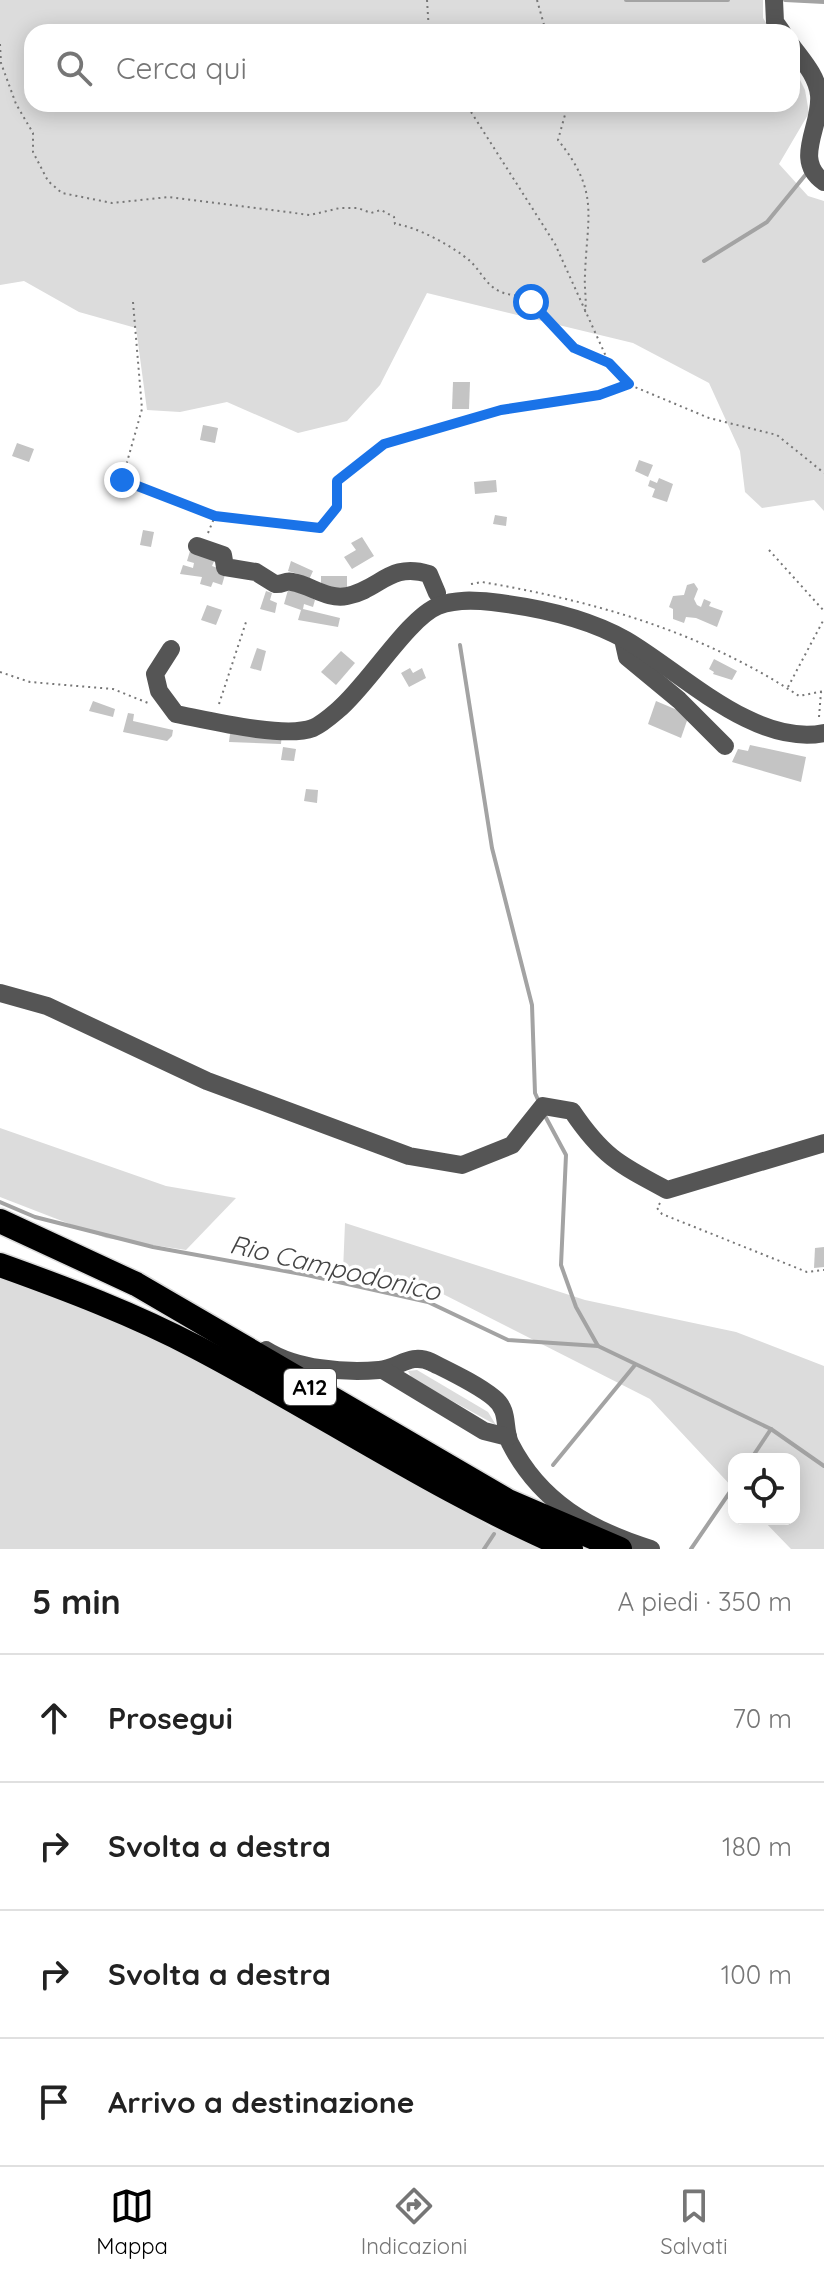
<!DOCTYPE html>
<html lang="it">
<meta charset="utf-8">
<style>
body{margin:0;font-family:Quicksand,sans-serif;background:#f6f6f6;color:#222}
.controls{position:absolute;right:24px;bottom:24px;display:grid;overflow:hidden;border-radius:16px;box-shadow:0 4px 20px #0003}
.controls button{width:72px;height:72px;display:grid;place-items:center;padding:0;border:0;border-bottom:2px solid #e0e0e0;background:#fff;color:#222;font:40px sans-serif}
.stop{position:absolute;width:24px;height:24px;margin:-18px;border:6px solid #1a73e8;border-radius:50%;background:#fff}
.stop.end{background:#1a73e8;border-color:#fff;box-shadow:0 2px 8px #0008}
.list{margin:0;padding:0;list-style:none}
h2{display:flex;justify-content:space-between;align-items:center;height:104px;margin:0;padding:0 32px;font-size:34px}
h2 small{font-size:26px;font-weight:400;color:#767676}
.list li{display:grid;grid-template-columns:52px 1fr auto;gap:24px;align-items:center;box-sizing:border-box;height:128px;padding:0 32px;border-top:2px solid #e0e0e0}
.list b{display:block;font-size:30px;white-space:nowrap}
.list em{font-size:26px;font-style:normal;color:#767676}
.icon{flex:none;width:44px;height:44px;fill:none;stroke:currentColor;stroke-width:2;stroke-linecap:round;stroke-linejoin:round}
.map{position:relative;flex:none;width:824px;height:1549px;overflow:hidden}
.search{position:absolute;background:#fff;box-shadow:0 4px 20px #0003;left:24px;right:24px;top:24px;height:88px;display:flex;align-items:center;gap:20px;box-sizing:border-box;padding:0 28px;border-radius:24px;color:#767676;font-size:30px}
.sheet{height:616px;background:#fff}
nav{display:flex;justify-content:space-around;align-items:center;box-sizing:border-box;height:112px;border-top:2px solid #e0e0e0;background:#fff;font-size:22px;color:#767676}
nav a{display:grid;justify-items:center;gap:4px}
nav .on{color:#000}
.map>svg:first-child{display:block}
</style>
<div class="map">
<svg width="824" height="1549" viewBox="0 0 824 1549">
<rect width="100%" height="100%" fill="#fff"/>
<g fill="#dcdcdc">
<polygon points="0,0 763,0 763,18 772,32 32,32 32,104 792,104 792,64 805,90 809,113 779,164 808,196 824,201 824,511 814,500 762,508 745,492 740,451 709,383 633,343 427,293 380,385 347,421 298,433 227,402 180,412 147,410 136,328 79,312 24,281 0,285"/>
<polygon points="0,1128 166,1186 236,1198 186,1250 106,1238 0,1197"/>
<polygon points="345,1223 585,1300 736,1332 824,1366 824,1549 791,1549 762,1519 794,1519 794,1459 734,1459 734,1489 650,1399 431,1288 343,1271"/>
<polygon points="0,1276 148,1336 296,1409 491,1527 547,1549 0,1549"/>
<polygon points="417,1370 488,1412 496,1425 412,1379 408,1371"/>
</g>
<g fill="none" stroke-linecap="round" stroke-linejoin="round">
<g stroke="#a3a3a3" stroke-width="4">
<polyline points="626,0 728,0"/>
<polyline points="785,0 824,2"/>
<polyline points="704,261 767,222 807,173"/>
<polyline points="460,645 492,848 532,1005 535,1093 539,1102"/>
<polyline points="544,1114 566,1155 561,1265 576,1307 598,1346"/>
<polyline points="0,1202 35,1217 153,1247 307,1275 428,1302 508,1340 598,1346 771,1429 824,1466"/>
<polyline points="751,1459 771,1429"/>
<polyline points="553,1465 635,1365"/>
<polyline points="484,1549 494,1534"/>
<polyline points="691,1549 734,1486"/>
</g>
</g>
<g fill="#c4c4c4">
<polygon points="453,382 470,382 469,409 452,409"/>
<polygon points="203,425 218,428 215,443 200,440"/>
<polygon points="17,443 34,449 29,462 12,456"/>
<polygon points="639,460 653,465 648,477 635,471"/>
<polygon points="659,478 673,484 667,502 652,497 655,489 648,486 650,480 657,483"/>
<polygon points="496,480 497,492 475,494 474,482"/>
<polygon points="495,515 507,517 506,526 493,524"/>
<polygon points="143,530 154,532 151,547 140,545"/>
<polygon points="362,537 374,556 352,569 344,557 356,550 351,543"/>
<polygon points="190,551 215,559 212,566 226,571 222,585 213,582 211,587 200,584 202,577 180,574 183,565 193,568 194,563 187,561"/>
<polygon points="291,561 313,571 307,584 296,579 298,574 288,571"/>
<polygon points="321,576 347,576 347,592 321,591"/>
<polygon points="290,583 315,600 313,607 304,604 303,609 340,618 338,627 298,620 301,610 284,604"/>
<polygon points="694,583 698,589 694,599 697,605 701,607 704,599 711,602 709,606 723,611 717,627 696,618 686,617 684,623 673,619 673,609 669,607 673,596 684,595 687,585"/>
<polygon points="266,591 272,593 270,600 277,603 275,613 260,609"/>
<polygon points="207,605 222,610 216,625 201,620"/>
<polygon points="257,648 266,651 261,671 250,668"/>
<polygon points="341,651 355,663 336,685 321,672"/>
<polygon points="714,659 737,671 732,680 713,674 714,672 709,669"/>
<polygon points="410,668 413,673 422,668 426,678 409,687 401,673"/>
<polygon points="93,701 115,709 113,717 89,711"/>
<polygon points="656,701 689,715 681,738 648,724"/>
<polygon points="128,713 134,714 133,721 173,730 172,736 167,741 123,732"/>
<polygon points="282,732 281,744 229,742 230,734"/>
<polygon points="750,745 806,757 801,782 732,762 738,749 748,751"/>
<polygon points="283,747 296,749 294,761 281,760"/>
<polygon points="306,789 318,790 317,803 304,801"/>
<polygon points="824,1247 824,1267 814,1268 815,1248"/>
</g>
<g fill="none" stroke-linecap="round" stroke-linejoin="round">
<defs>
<g id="highway">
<polyline points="0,1221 136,1284 508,1501 620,1549"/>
<path d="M0,1265C67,1289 133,1314 196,1347C322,1413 440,1493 571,1549"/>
</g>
</defs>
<use href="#highway" stroke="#dbdbdb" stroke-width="27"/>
<g stroke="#777" stroke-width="2" stroke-dasharray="2 4" stroke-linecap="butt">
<polyline points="427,0 429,32"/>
<polyline points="537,0 546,32"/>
<path d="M0,44L1,63L16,104L33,133V152L48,181L62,193L112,203L169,197L310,215L340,208H358L371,213L381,210L394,217L395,224C416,226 454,247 470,261C480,270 486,285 499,291C508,296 519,294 528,300C554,318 570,361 608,363"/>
<path d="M568,104L558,140C600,192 587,215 585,275C584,288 587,300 585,312"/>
<polyline points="133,302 142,409 122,480 213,516"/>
<polyline points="630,385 709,418 777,435 824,473"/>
<polyline points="208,533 215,516 320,528 337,507 337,481 384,444 501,410 599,395 629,384 609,363 555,244 466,104"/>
<polyline points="769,550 824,611"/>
<path d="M471,584L482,582C594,601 703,632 799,696L824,691"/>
<polyline points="0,672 30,682 113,689 148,703"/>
<polyline points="788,687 824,619"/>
<polyline points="219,704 246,622"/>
<polyline points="819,717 821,692"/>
<polyline points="660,1203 657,1208 662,1214 807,1272 824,1270"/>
</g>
<g stroke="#555" stroke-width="18">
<polyline points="774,0 775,22 782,32"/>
<path d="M792,46C803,61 817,76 819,95C822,126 792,160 824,182"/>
<path d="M197,546L223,555L225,567L256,572L275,584C283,585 285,580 292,582C311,585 327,600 347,596C381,589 389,562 429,574L437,593"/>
<polyline points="623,639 627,657 679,700 725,746"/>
<path d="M171,649L155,674L159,691L176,714C207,720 284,739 313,728C322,724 331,716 338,710C368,685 408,618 438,606C455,599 474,600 492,602C536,607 587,618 626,640C681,672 755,747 824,733"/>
<path d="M0,993L47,1006L207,1081L409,1156L462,1165L512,1145L543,1106L572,1111C603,1157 620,1165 667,1190L824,1143"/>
<path d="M266,1350C296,1369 344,1373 379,1370C398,1369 410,1352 431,1362C451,1372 477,1384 494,1398C510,1411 503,1427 510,1443C540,1502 590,1530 651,1549"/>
<polyline points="383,1370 484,1431 508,1437"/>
</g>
<use href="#highway" stroke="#000" stroke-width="24"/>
</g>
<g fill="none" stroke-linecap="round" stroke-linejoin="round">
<polyline stroke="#1a73e8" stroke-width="10" points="122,480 215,516 320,528 337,507 337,481 384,444 501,410 599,395 629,384 609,363 574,348 531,302"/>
</g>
<g text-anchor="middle" stroke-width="7" stroke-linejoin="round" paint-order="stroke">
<rect fill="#fff" stroke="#4c4c4c" stroke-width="2" x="284" y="1369" width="52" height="36" rx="6"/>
<g font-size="22" font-weight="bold" fill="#000">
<text x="310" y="1395">A12</text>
</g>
<g font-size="26" font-style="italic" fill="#444" stroke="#fff">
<text transform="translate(335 1268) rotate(13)" y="9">Rio Campodonico</text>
</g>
</g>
</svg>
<div class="controls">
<button><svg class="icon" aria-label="locate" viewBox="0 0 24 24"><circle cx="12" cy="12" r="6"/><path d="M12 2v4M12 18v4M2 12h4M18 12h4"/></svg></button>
</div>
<div class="stop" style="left:531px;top:302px"></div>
<div class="stop end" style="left:122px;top:480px"></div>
<div class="search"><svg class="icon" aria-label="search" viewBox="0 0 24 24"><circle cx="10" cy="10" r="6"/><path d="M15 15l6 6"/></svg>Cerca qui</div>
</div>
<section class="sheet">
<h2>5 min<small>A piedi · 350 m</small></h2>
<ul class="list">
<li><svg class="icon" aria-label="ahead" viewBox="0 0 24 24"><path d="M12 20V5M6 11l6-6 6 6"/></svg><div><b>Prosegui</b></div><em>70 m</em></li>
<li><svg class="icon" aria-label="right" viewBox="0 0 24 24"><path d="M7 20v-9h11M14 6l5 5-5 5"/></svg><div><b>Svolta a destra</b></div><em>180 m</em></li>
<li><svg class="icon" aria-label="right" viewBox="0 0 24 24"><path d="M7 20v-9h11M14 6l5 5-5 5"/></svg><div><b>Svolta a destra</b></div><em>100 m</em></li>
<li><svg class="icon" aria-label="arrive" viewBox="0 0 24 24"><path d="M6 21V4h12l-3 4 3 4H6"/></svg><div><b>Arrivo a destinazione</b></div></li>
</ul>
</section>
<nav>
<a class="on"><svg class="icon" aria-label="map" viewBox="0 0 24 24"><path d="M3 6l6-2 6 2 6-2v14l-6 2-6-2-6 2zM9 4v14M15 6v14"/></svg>Mappa</a>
<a><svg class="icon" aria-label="directions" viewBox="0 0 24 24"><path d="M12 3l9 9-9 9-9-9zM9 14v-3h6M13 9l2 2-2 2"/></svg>Indicazioni</a>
<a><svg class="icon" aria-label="saved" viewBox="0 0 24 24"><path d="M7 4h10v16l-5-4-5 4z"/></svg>Salvati</a>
</nav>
